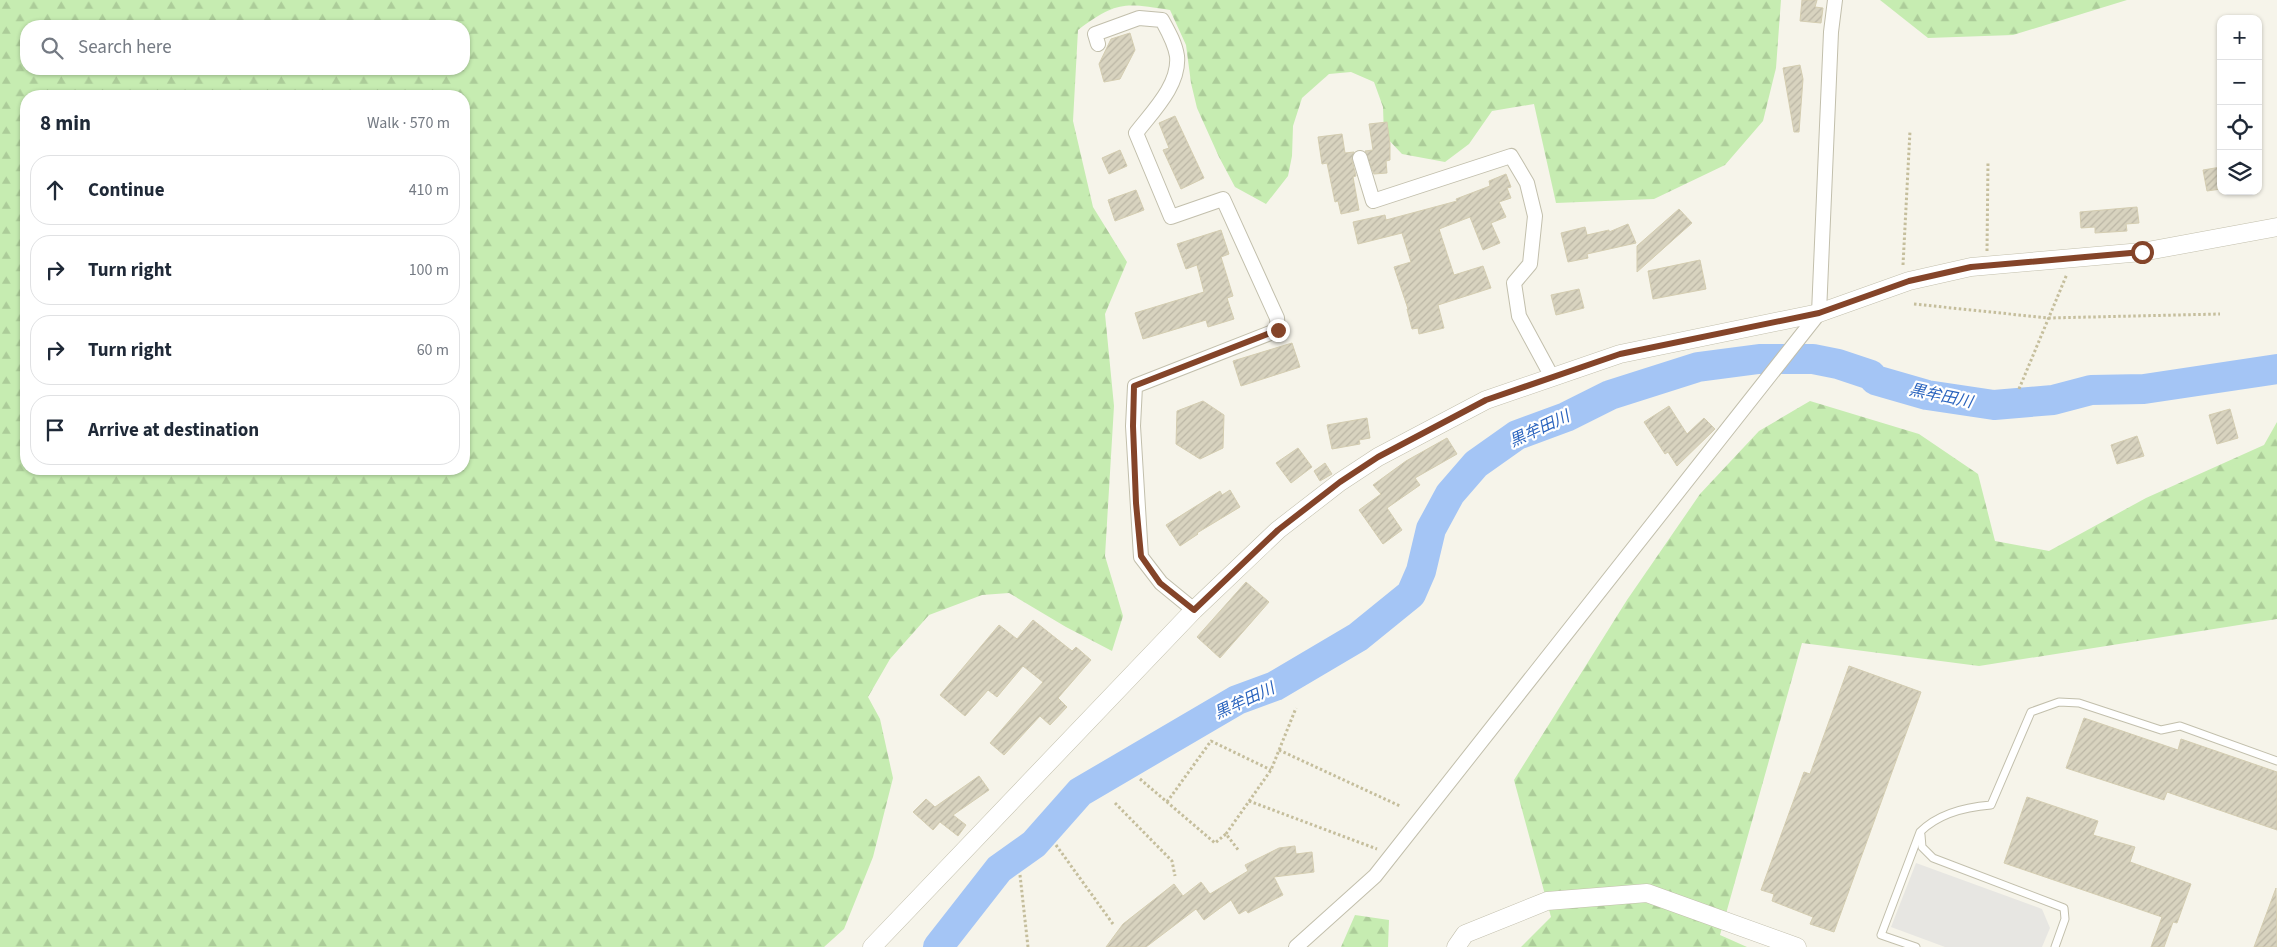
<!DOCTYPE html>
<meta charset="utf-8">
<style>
body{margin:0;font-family:"Source Sans 3","Noto Sans JP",sans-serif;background:#f6f6f7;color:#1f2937}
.controls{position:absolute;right:15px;top:15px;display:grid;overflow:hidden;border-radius:10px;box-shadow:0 1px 4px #0004}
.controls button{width:45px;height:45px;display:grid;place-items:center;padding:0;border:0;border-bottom:1px solid #e0e1e3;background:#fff;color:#1f2937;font:25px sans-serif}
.stop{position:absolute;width:15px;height:15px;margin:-11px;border:4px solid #844429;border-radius:50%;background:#fff}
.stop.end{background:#844429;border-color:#fff;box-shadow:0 1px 5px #0008}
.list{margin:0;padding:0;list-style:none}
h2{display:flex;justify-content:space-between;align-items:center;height:65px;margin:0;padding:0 20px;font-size:21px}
h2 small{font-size:16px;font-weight:400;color:#747a83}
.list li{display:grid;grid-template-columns:32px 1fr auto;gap:15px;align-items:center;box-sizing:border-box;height:70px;margin:0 10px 10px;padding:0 10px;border:1px solid #e0e1e3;border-radius:20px}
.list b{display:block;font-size:19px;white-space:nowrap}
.list em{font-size:16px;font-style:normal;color:#747a83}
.icon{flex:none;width:28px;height:28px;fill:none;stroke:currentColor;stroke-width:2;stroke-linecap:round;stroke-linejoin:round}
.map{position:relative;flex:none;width:2277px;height:947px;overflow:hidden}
.search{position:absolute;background:#fff;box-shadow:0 1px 4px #0004;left:20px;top:20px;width:450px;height:55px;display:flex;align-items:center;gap:12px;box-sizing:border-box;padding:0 18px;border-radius:20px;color:#747a83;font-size:19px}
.panel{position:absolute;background:#fff;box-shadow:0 1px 4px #0004;left:20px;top:90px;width:450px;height:385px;border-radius:20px}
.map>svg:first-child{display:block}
</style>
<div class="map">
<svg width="2277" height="947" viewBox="0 0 2277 947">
<defs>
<pattern id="forest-firs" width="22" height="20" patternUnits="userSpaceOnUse" patternTransform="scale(1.25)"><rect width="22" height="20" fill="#c6ecb1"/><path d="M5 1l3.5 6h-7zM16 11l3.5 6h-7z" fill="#accc99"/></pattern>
<pattern id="building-hatch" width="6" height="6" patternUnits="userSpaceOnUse" patternTransform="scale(1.25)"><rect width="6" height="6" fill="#d8d3bf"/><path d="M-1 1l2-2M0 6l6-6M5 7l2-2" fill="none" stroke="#bbb6a5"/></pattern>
</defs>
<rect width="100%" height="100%" fill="#f6f4ea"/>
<g fill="url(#forest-firs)" fill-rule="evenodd">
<path d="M0,0H1781L1776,68L1763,121L1725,165L1654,199L1556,203L1534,104L1492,111L1469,144L1445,162L1402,154L1384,135L1383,107L1374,82L1351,72L1329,74L1302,98L1293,126L1292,156L1288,176L1266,204L1235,187L1219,157L1197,108L1191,83L1186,45L1170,10C1124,3 1117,1 1078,30L1073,121L1093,207L1127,262L1105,314L1114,406L1105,556L1123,616L1112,651L1066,627L1009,593L982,595L929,615L890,659L868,697L880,719L893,778L873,857L844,929L824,947H0ZM26,26H464V69H26ZM26,96H464V469H26Z"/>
<polygon points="1880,0 2127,0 2013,35 1928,38"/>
<polygon points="1810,401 1919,434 1978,474 1995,541 2049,551 2146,498 2264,445 2277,422 2277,619 1979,666 1802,643 1720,935 1747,947 1521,947 1551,917 1514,780 1627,600 1700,494 1759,431"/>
<polygon points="1355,915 1389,920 1388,947 1341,947"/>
</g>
<polygon fill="#e7e6e2" points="1916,863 2042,909 2050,928 2042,947 1945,947 1891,927"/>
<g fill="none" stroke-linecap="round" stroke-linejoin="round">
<polyline stroke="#a4c5f5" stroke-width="30" points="938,947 999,869 1034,844 1080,792 1237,700 1275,686 1358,637 1411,594 1421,571 1431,529 1450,494 1476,464 1517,435 1566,417 1610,395 1698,367 1759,359 1813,359 1838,364 1871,375 1875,380 1927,395 1994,405 2053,400 2091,390 2144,389 2277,369"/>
</g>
<g fill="url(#building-hatch)" stroke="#d4cdb1">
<polygon points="1802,0 1817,0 1815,7 1823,8 1821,23 1800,21"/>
<polygon points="1130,33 1135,50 1120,79 1104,82 1099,64 1111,39"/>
<polygon points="1800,65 1803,79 1799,132 1794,132 1783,68"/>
<polygon points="1175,116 1204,178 1181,189 1163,150 1169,148 1159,123"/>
<polygon points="1387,122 1390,144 1390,160 1386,161 1387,173 1374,174 1365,151 1373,150 1369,124"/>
<polygon points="1342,134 1345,153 1354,152 1352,160 1356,176 1353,177 1359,210 1341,214 1338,201 1335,202 1327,163 1322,164 1318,137"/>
<polygon points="1120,150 1127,166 1109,174 1102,158"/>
<polygon points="2221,167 2221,189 2207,191 2203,170"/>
<polygon points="1506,174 1511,187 1507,188 1511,198 1499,202 1506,217 1491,223 1500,243 1483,250 1470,217 1439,229 1454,275 1483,266 1491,288 1438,305 1444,328 1419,334 1418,328 1412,329 1407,309 1408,309 1394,267 1411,262 1402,233 1358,244 1353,222 1385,215 1386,220 1457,201 1456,199 1490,186 1489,181"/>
<polygon points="1136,190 1144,210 1115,221 1108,200"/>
<polygon points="2137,207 2139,223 2126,224 2127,231 2095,233 2095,227 2081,228 2080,212"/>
<polygon points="1679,209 1692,223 1637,272 1637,246"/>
<polygon points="1628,224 1636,243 1587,254 1588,258 1568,262 1561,233 1585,227 1587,235 1609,230 1609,232"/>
<polygon points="1221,230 1229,254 1221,257 1233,296 1227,298 1234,319 1208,327 1206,320 1143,339 1135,313 1204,292 1197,265 1186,269 1177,244"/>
<polygon points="1700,260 1706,289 1653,299 1648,271"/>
<polygon points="1579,289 1584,308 1556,315 1551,295"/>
<polygon points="1292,343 1300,367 1241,386 1233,361"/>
<polygon points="1203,401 1224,415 1223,448 1200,459 1176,444 1177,411"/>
<polygon points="1669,406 1687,434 1704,418 1715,429 1677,466 1668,452 1665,454 1644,422"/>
<polygon points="2230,409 2238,438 2217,444 2209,415"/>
<polygon points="1367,418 1370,438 1359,440 1360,444 1332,449 1327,425"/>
<polygon points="2137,436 2144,456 2117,464 2111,445"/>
<polygon points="1447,438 1457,454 1415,478 1420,485 1387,508 1402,530 1383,544 1359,510 1381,494 1373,485 1406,461"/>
<polygon points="1298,448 1312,467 1291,483 1276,463"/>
<polygon points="1325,463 1332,474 1320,481 1314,471"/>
<polygon points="1230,490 1240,507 1197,533 1198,534 1180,546 1166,525 1220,491 1222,495"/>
<polygon points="1246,582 1269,602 1220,658 1197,637"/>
<polygon points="1033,620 1072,651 1076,647 1091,660 1058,698 1067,707 1050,725 1040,716 1004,755 990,743 1043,682 1023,666 997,697 988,690 965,716 940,695 999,625 1017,639"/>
<polygon points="1849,666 1921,692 1834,932 1810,924 1813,917 1772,901 1774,894 1761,890 1804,772 1810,774"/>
<polygon points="2084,718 2178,750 2181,739 2277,772 2277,830 2167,792 2164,800 2066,768"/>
<polygon points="979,776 989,790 953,815 966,825 958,836 940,822 933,830 913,812 926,799 935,807"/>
<polygon points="2027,797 2098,821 2093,835 2135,847 2130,862 2191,884 2177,923 2173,922 2164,947 2151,947 2162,917 2004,863"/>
<polygon points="1295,846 1296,854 1312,852 1314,872 1274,877 1283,895 1248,913 1246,910 1239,914 1231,900 1204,920 1196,909 1146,947 1106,947 1123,924 1174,884 1183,896 1201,882 1210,894 1248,871 1245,865 1279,848"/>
<polygon points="2276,888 2277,947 2254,947"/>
</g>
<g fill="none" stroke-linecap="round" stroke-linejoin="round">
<defs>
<g id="service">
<polyline points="1921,835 1922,847 1933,858 2064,908 2065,919 2055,947"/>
<path d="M1916,947L1881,935L1920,832C1939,813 1965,807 1991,805L2031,712L2059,702L2079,703L2161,730L2180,726L2277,761"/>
</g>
<g id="minor">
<path d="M1098,44L1095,34L1139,18L1162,20C1168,31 1175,43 1177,56C1180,85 1152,112 1136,133L1171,217L1223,199L1277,318L1278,330L1135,386L1133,426L1141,557L1161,583L1194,610"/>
<polyline points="1360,158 1373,201 1511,156 1527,183 1535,216 1530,264 1514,283 1519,316 1552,377"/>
<polyline points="1296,947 1375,876 1819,313 1831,32 1835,0"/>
</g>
<g id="tertiary">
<polyline points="872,947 1194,610 1278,530 1340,482 1378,457 1486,400 1620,354 1819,313 1909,281 1971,267 2142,252 2277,227"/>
<polyline points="1456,947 1465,934 1547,901 1647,893 1797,947"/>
</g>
</defs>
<use href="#service" stroke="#c2bfac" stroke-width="9"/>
<use href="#minor" stroke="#c2bfac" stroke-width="16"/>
<use href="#tertiary" stroke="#c2bfac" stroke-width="19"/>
<g stroke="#c5be9c" stroke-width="3" stroke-dasharray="2.5 2.5" stroke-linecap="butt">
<polyline points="1987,251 1988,161"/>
<polyline points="1903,265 1910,131"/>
<polyline points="1914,304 2048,318 2220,314"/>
<polyline points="2019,389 2067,274"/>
<polyline points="1279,750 1400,806"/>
<polyline points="1140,779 1215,843 1226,834 1239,851"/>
<polyline points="1249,801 1377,849"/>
<polyline points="1167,802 1211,741 1271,770"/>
<polyline points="1115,803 1172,861 1175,876"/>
<polyline points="1226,834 1271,770 1296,708"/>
<polyline points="1056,845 1113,924"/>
<polyline points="1020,875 1028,947"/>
</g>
<use href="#service" stroke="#fff" stroke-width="7"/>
<use href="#minor" stroke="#fff" stroke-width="14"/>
<use href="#tertiary" stroke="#fff" stroke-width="18"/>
</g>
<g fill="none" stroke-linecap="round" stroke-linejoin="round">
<polyline stroke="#844429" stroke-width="6" points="1278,330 1134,386 1133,426 1136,503 1141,556 1160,583 1194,610 1278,530 1340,482 1378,457 1486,400 1620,354 1819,313 1909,281 1971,267 2142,252"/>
</g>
<g text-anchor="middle" stroke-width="4.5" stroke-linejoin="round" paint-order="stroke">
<g font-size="16" font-style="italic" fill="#2963be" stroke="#fff">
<text transform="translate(1941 395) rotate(12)" y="6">黒牟田川</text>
<text transform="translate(1539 428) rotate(-25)" y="6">黒牟田川</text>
<text transform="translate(1244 700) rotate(-25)" y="6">黒牟田川</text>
</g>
</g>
</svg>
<div class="controls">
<button>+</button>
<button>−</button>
<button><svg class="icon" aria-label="locate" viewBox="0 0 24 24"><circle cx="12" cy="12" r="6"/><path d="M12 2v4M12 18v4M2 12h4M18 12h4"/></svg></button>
<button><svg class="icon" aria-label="layers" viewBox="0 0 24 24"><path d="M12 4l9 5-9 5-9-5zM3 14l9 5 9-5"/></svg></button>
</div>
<div class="stop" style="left:2142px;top:252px"></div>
<div class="stop end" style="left:1278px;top:330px"></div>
<div class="search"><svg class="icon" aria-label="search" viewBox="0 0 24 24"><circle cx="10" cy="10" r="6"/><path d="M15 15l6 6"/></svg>Search here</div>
<section class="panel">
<h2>8 min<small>Walk · 570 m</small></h2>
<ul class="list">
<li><svg class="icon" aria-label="ahead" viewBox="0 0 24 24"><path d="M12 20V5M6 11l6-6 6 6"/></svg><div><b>Continue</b></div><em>410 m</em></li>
<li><svg class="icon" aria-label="right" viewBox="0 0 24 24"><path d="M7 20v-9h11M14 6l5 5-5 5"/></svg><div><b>Turn right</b></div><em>100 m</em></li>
<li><svg class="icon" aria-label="right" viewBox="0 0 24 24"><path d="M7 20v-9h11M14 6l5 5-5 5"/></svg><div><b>Turn right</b></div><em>60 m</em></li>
<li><svg class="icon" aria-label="arrive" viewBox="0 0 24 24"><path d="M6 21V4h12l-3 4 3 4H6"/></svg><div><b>Arrive at destination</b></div></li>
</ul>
</section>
</div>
